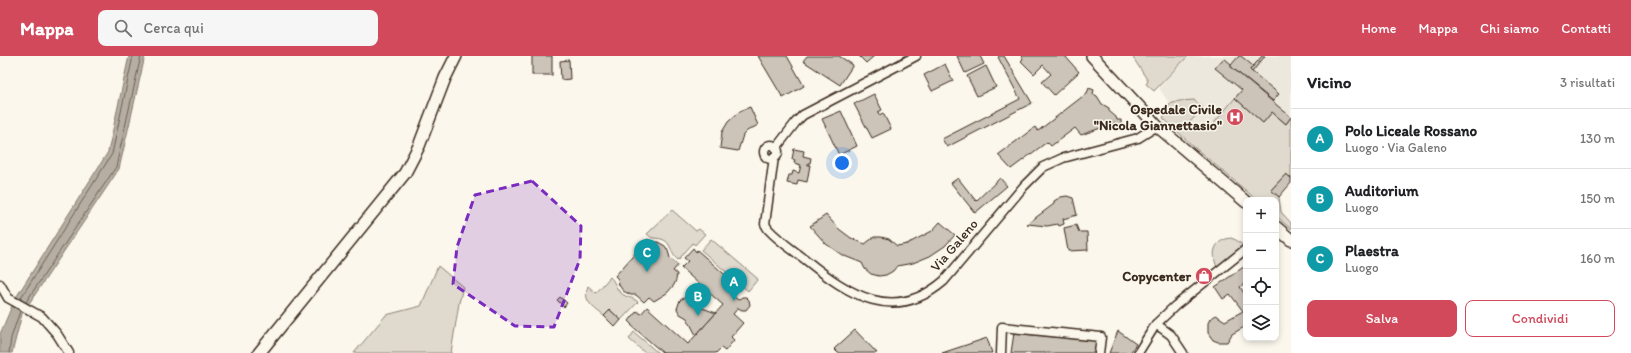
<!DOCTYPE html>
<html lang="it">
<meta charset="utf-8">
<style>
body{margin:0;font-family:Itim,sans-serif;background:#f6f6f6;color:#202124}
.controls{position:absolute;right:12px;bottom:12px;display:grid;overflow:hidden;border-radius:8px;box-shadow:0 2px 6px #0003}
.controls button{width:36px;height:36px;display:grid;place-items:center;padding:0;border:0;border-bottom:1px solid #e0e0e0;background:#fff;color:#202124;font:20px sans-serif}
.you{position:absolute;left:842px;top:107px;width:14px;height:14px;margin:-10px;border:3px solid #fff;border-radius:50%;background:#1a73e8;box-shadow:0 0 0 6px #1a73e833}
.badge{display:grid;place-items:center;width:26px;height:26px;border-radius:50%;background:#d1495b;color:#fff;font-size:13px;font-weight:700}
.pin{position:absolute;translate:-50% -33px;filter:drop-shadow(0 1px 2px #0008)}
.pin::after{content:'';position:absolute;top:21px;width:14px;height:12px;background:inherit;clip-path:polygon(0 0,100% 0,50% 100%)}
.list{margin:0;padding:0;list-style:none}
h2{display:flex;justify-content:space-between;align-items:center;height:52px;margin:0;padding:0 16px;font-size:17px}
h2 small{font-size:13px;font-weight:400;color:#757577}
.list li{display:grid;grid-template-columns:26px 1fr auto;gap:12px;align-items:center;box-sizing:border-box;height:60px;padding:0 16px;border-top:1px solid #e0e0e0}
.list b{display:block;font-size:15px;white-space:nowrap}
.list p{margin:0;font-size:13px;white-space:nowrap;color:#757577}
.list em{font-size:13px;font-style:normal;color:#757577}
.actions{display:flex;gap:8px;padding:12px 16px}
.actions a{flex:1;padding:9px 0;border:1px solid #d1495b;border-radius:8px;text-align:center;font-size:14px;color:#d1495b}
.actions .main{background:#d1495b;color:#fff}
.icon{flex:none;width:22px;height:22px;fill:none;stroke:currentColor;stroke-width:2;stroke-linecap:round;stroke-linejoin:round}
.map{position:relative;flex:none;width:1291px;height:297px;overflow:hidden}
header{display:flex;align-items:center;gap:24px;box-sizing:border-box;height:56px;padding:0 20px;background:#d1495b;color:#fff}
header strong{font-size:19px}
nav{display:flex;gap:22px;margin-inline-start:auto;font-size:14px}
.search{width:280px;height:36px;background:#f6f6f6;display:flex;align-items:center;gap:10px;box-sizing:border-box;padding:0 14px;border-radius:8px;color:#757577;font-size:15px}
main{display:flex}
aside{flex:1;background:#fff}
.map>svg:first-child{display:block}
</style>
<header>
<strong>Mappa</strong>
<div class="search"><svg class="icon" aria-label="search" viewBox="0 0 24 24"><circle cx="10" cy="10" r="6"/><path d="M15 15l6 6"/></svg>Cerca qui</div>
<nav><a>Home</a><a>Mappa</a><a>Chi siamo</a><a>Contatti</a></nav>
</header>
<main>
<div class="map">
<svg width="1291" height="297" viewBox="0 0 1291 297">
<rect width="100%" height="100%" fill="#fbf7ec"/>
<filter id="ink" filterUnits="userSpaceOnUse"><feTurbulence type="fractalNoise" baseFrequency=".025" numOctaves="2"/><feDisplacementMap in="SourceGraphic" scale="8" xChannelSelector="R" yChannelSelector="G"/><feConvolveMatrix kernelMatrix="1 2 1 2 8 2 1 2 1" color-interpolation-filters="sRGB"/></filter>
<g filter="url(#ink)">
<polygon fill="#ede8dd" points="1188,0 1291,0 1291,90 1187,74 1159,32"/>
<g fill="#dfd9ce" stroke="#8d8276">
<polygon points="1132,0 1188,0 1154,35 1146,28 1148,25"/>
<polygon points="1235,42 1263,67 1272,56 1286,68 1291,61 1291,122 1286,118 1271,134 1279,141 1281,156 1291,167 1291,173 1276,160 1276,144 1257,144 1194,91 1163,62 1170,48 1179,45 1194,44 1203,52 1188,68 1190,71 1209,73"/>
<path d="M672,154L696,175L699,173L705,178L695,189L693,187L678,204C667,195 675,182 652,182L647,178Z"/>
<path d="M1231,182L1236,184L1244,190L1217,211C1211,197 1214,184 1231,182Z"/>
<polygon points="711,183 758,223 748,235 701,194"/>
<polygon points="438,210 463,231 459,247 451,297 354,297 386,259 421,250"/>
<path d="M610,221C615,225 615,232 621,237C626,242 633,241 638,246L621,264L610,254L604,260C594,252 582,245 588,230L596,237Z"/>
<polygon points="634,276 658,297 645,297 629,283"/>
</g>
<polygon fill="#b6aea2" stroke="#85796d" points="129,0 145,0 119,113 22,258 12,297 0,297 0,278 15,243 108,96"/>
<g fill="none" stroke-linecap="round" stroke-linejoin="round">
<g stroke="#6c5f53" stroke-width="1">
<polyline points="20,243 112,98 133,0"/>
<polyline points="26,246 116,111 141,0"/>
<polyline points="9,297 11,282 20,255"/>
</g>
</g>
<g fill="#ccc4b9" stroke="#3b2a1e">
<rect x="532" y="0" width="20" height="19"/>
<polygon points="758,0 787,0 804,30 783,42"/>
<polygon points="807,0 839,0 853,9 840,29 803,5"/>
<polygon points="859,0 874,0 866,7"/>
<polygon points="957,0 980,0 984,8 965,17"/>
<polygon points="1000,0 1004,0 1032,47 947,91 942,83 1020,43 998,1"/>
<polygon points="1021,0 1065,0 1079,16 1054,39 1042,26 1051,18 1043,9 1034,18 1021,5 1023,3"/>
<polygon points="1239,0 1241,0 1253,10 1250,14 1279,38 1273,45 1230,10"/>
<polygon points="1262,0 1265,0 1252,16 1250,14"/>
<polygon points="1224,2 1232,9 1230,10 1291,61 1286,68 1272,56 1263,67 1235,42 1242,34 1215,12"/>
<polygon points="569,4 570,23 561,24 560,5"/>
<polygon points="945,8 953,25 932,35 924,19"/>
<polygon points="986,10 996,31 977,40 967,20"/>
<polygon points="1089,32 1094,34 1093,38 1097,40 1102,48 1109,52 1109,55 1116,61 1117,64 1121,64 1121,68 1118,69 1115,67 1081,79 1075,72 1051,90 1047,86 1011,113 998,99 1035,71 1038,75 1087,37"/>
<polygon points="874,38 882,54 878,56 879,59 883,57 891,73 872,82 854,48"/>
<polygon points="750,51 758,69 747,75 743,79 738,95 720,92 722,76 728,66 740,55"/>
<polygon points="841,55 857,90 839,99 822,63"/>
<polygon points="794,93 804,95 803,100 811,102 810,107 808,107 808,109 810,109 807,126 798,124 797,129 787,127 789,119 792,119 793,115 799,117 801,109 794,107 795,104 792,103"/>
<polygon points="1286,118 1291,122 1291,127 1279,141 1271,134"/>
<polygon points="958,122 976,145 1000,122 1007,130 975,157 951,127"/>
<polygon points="1067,140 1073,142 1077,159 1063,163 1064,168 1059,170 1058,168 1047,170 1027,168 1054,148 1054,145 1061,141"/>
<polygon points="826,159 839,173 851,182 865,188 874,181 881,181 889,183 897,190 907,188 932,175 940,166 955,179 945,190 930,200 913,207 897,210 893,215 886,219 879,220 871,218 865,213 862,207 842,199 826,188 810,170"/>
<polygon points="1076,169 1079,176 1087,176 1088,194 1068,195 1064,172"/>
<polygon points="648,183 651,186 658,186 665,190 668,195 670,202 678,209 673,215 677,218 676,224 674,229 667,237 654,245 649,241 644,246 636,239 631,239 623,235 619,229 618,223 615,220"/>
<polygon points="693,192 696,196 697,194 740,232 733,240 738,244 742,241 746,241 749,244 750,249 746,254 742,254 738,252 733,258 743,267 731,281 734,284 725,295 721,292 716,297 663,297 631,269 632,268 629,265 637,255 641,258 647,251 688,288 723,249 681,212 688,205 684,202"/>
<polygon points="1246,201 1246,226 1240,231 1246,240 1246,270 1232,278 1227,286 1218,286 1213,284 1208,277 1208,267 1210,263 1216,259 1225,265 1243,255 1230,238 1223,243 1215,231 1245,210"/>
<polygon points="560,241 567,247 564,251 557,244"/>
<polygon points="686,241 692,243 697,250 716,257 696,279 687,262 680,258 677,253 680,244"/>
<polygon points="610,254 621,264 615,271 604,260"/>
<polygon points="855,274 877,297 838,297 834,293"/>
<polygon points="1118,275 1136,288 1130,297 1109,297"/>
<polygon points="1014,277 1098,285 1096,297 1011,297"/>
<polygon points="987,282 992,297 942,297"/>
</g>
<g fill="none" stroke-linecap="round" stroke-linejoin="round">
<defs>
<g id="street">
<circle cx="771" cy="96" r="7"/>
<polyline points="776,92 796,66 803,59 916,0"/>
<path d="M774,101L765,168L768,173C779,185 793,194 806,204C849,239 894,268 944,225L1024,130L1043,111L1063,102L1138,82L1157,70"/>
<polyline points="0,228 8,242 42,261 57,278 69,297"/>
<polyline points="1156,268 1171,279 1183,297"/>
<polyline points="1001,297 1002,271 1101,281 1099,297"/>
<polyline points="1138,297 1156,268 1175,250 1246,193"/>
</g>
<g id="secondary">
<polyline points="1092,0 1157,70 1246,146"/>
<polyline points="1276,171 1291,184"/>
<polyline points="259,297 405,117 419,90 445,22 456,0"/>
</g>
</defs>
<use href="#street" stroke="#3b2a1e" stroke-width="11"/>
<use href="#secondary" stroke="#3b2a1e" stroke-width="14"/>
<use href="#street" stroke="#fbf7ec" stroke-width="8"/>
<use href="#secondary" stroke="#fbf7ec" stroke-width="11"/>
</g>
</g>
<path fill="#7b2cbf" fill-opacity="0.2" stroke="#7b2cbf" stroke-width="3" stroke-dasharray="8 5" stroke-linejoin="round" d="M532,125L581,170L580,203L554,271L515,270L453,228L457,191L475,139Z"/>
<defs>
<symbol id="hospital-disc" viewBox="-11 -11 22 22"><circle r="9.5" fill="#d1495b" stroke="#fbf7ec"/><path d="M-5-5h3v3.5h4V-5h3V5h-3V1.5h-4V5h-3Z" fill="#fff"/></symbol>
<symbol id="shop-disc" viewBox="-11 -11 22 22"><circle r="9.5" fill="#d1495b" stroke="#fbf7ec"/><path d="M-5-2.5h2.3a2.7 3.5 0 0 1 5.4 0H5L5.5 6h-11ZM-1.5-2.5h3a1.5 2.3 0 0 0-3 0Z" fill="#fff"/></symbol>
</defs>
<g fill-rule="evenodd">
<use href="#hospital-disc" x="1225" y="51" width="20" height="20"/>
<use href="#shop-disc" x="1194" y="210" width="20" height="20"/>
</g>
<g text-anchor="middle" stroke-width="3" stroke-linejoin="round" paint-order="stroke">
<g font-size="14" font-weight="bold" fill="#3b2a1e" stroke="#fbf7ec" text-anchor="end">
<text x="1222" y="58">Ospedale Civile<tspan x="1222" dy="16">"Nicola Giannettasio"</tspan></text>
<text x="1191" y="225">Copycenter</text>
</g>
<g font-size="14" fill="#3b2a1e" stroke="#fbf7ec">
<text transform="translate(954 189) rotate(-49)" y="5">Via Galeno</text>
</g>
</g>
</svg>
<div class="controls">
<button>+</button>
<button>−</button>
<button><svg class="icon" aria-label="locate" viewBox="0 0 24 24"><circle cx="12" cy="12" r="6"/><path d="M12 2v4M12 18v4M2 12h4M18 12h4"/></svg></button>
<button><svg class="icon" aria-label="layers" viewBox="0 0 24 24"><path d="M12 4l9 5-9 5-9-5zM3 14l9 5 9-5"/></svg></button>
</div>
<div class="you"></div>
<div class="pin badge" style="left:734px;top:245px;background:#0f9aa8">A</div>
<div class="pin badge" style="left:698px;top:260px;background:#0f9aa8">B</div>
<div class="pin badge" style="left:647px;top:216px;background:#0f9aa8">C</div>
</div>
<aside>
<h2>Vicino<small>3 risultati</small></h2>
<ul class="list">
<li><span class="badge" style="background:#0f9aa8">A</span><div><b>Polo Liceale Rossano</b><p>Luogo · Via Galeno</p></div><em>130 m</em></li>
<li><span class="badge" style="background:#0f9aa8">B</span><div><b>Auditorium</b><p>Luogo</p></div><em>150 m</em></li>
<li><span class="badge" style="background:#0f9aa8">C</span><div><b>Plaestra</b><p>Luogo</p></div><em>160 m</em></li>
</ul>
<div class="actions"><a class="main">Salva</a><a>Condividi</a></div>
</aside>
</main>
